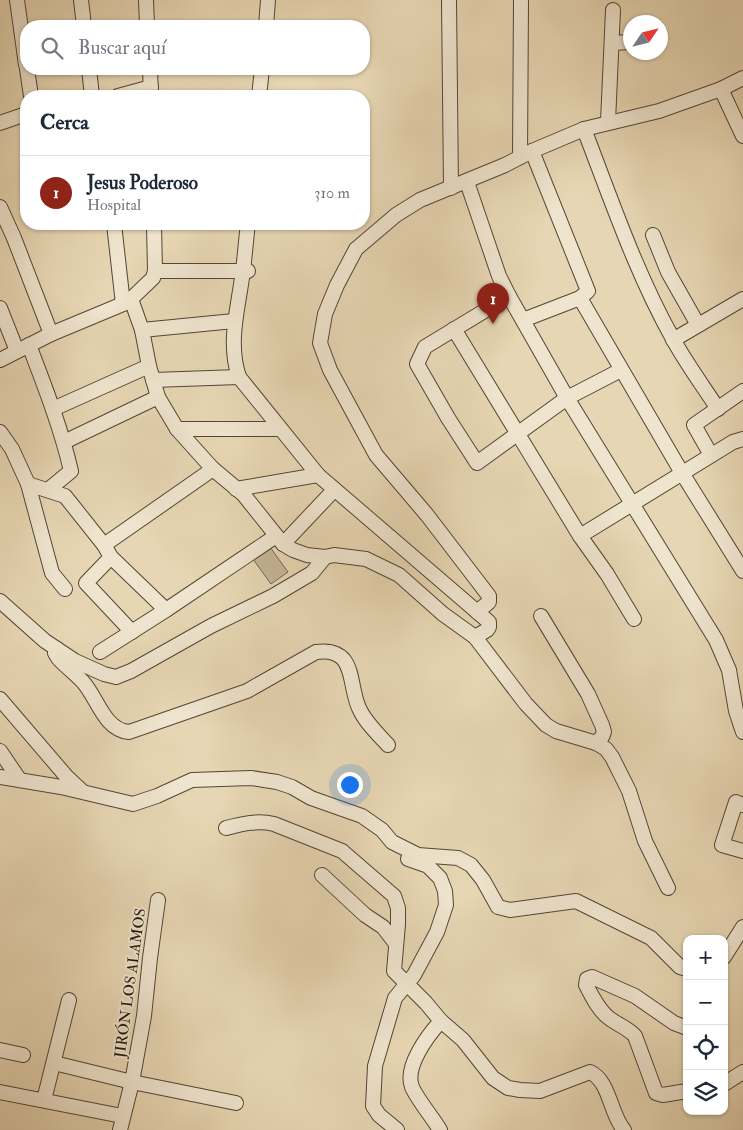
<!DOCTYPE html>
<html lang="es">
<meta charset="utf-8">
<style>
body{margin:0;font-family:"IM FELL Double Pica",serif;background:#f6f6f7;color:#1f2937}
.controls{position:absolute;right:15px;bottom:15px;display:grid;overflow:hidden;border-radius:10px;box-shadow:0 1px 4px #0004}
.controls button{width:45px;height:45px;display:grid;place-items:center;padding:0;border:0;border-bottom:1px solid #e0e1e3;background:#fff;color:#1f2937;font:25px sans-serif}
.compass{position:absolute;left:623px;top:15px;width:45px;height:45px;border-radius:50%;background:#fff;box-shadow:0 1px 4px #0004;rotate:55deg}
.you{position:absolute;left:349px;top:784px;width:18px;height:18px;margin:-12px;border:4px solid #fff;border-radius:50%;background:#1a73e8;box-shadow:0 0 0 8px #1a73e833}
.badge{display:grid;place-items:center;width:32px;height:32px;border-radius:50%;background:#8f2418;color:#fff;font-size:16px;font-weight:700}
.pin{position:absolute;translate:-50% -41px;filter:drop-shadow(0 1px 2px #0008)}
.pin::after{content:'';position:absolute;top:26px;width:18px;height:15px;background:inherit;clip-path:polygon(0 0,100% 0,50% 100%)}
.list{margin:0;padding:0;list-style:none}
h2{display:flex;justify-content:space-between;align-items:center;height:65px;margin:0;padding:0 20px;font-size:21px}
h2 small{font-size:16px;font-weight:400;color:#747a83}
.list li{display:grid;grid-template-columns:32px 1fr auto;gap:15px;align-items:center;box-sizing:border-box;height:75px;padding:0 20px;border-top:1px solid #e0e1e3}
.list b{display:block;font-size:19px;white-space:nowrap}
.list p{margin:0;font-size:16px;white-space:nowrap;color:#747a83}
.list em{font-size:16px;font-style:normal;color:#747a83}
.icon{flex:none;width:28px;height:28px;fill:none;stroke:currentColor;stroke-width:2;stroke-linecap:round;stroke-linejoin:round}
.map{position:relative;flex:none;width:743px;height:1130px;overflow:hidden}
.search{position:absolute;background:#fff;box-shadow:0 1px 4px #0004;left:20px;top:20px;width:350px;height:55px;display:flex;align-items:center;gap:12px;box-sizing:border-box;padding:0 18px;border-radius:20px;color:#747a83;font-size:19px}
.panel{position:absolute;background:#fff;box-shadow:0 1px 4px #0004;left:20px;top:90px;width:350px;height:140px;border-radius:20px}
.map>svg:first-child{display:block}
</style>
<div class="map">
<svg width="743" height="1130" viewBox="0 0 743 1130">
<rect width="100%" height="100%" fill="#e7d6b3"/>
<filter id="stains"><feTurbulence type="fractalNoise" baseFrequency=".004" numOctaves="4"/><feColorMatrix values="0 0 0 0 .2 0 0 0 0 .09 0 0 0 0 .02 0 0 0 .5 -.17"/></filter>
<radialGradient id="worn" r=".72"><stop offset=".6" stop-color="#630" stop-opacity="0"/><stop offset="1" stop-color="#630" stop-opacity=".3"/></radialGradient>
<polygon fill="#c5b596" stroke="#726650" points="270,547 288,572 271,584 253,559"/>
<g fill="none" stroke-linecap="round" stroke-linejoin="round">
<defs>
<g id="minor">
<polyline points="17,0 26,65"/>
<polyline points="81,0 84,26"/>
<polyline points="146,0 147,26"/>
<polyline points="449,0 451,188"/>
<polyline points="266,26 268,0"/>
<polyline points="612,43 630,42"/>
<polyline points="27,69 31,96"/>
<polyline points="89,69 92,96"/>
<polyline points="150,69 151,96"/>
<polyline points="721,89 743,136"/>
<polyline points="118,96 151,87"/>
<polyline points="259,96 262,69"/>
<polyline points="608,122 613,10"/>
<polyline points="0,123 26,114"/>
<path d="M584,129C611,199 636,273 673,339C686,363 703,386 718,409"/>
<polyline points="532,151 588,291 580,298 682,473 743,571"/>
<polyline points="520,157 521,0"/>
<polyline points="467,182 499,276 509,296 567,398 716,640 729,670 736,711 743,732"/>
<polyline points="0,207 14,238 51,334"/>
<polyline points="114,224 123,304"/>
<path d="M248,224C246,239 245,255 243,270C239,306 227,341 239,377L318,475L489,622V627L487,630L475,637"/>
<polyline points="653,235 668,272 698,325"/>
<polyline points="155,271 248,271"/>
<polyline points="509,296 425,347 417,364 448,418 477,463 567,398 621,370"/>
<polyline points="131,299 142,330 149,366 158,397 177,429 213,469 243,494 283,544 293,550 307,555 325,557 334,555 366,559 399,575 443,614 475,637 526,704 546,725 556,731 596,743 606,749 612,757 629,791 645,841 668,888"/>
<polyline points="0,308 17,351"/>
<polyline points="523,320 580,298"/>
<polyline points="454,329 580,536 607,574 634,619"/>
<polyline points="142,330 234,321"/>
<polyline points="673,340 743,299"/>
<path d="M29,345C45,387 61,428 71,471L48,490"/>
<polyline points="0,360 51,334 123,304 131,299 153,278 155,271 154,224"/>
<polyline points="153,380 239,377"/>
<polyline points="53,409 149,366"/>
<polyline points="177,429 280,429"/>
<polyline points="0,432 12,449 28,484 65,496 104,545 111,557 166,610"/>
<polyline points="64,442 158,397"/>
<polyline points="711,455 694,425 743,391"/>
<polyline points="28,484 52,573 65,589"/>
<polyline points="236,489 318,475"/>
<polyline points="580,536 733,442 743,439"/>
<polyline points="283,544 334,490"/>
<polyline points="104,545 213,469"/>
<polyline points="111,557 86,583 132,632"/>
<polyline points="0,601 45,641 75,661 104,674 116,677 131,671 211,626 273,596 312,573 325,557"/>
<polyline points="477,612 489,602 489,596 427,515 376,455 330,370 320,343 325,314 337,285 356,249 396,215 420,200 505,165 532,151 584,129 659,111 721,89 743,78"/>
<polyline points="541,616 588,694 602,725 604,732 602,737 596,743"/>
<path d="M57,649L55,653L58,658C66,667 75,673 83,682C97,697 104,730 129,732L247,691L316,652C357,646 348,685 359,708C365,722 378,734 388,745"/>
<polyline points="100,652 166,610 276,536"/>
<polyline points="0,699 66,776 82,791"/>
<polyline points="0,751 19,779"/>
<polyline points="0,777 61,787 133,804 157,796 192,780 251,778 277,782 292,787 311,798 362,816 382,830 392,842 418,855 458,858 471,865 483,880 498,907 510,910 576,901 651,938 680,967 687,969"/>
<polyline points="743,805 736,802 722,845 743,851"/>
<path d="M226,828C242,824 257,820 274,824L342,851L394,896L398,908V924L394,971L426,1003L441,1021L463,1040L493,1078L508,1088L520,1090L540,1091L590,1072C610,1081 610,1114 624,1130"/>
<polyline points="322,875 365,915 383,927 396,944"/>
<polyline points="724,957 743,927"/>
<path d="M687,1028L674,1023L635,996L592,977L587,979L586,985C592,996 599,1011 609,1018C618,1025 628,1028 635,1036L656,1093L663,1095L687,1091"/>
<polyline points="0,1050 23,1055"/>
<polyline points="54,1063 132,1082 236,1103"/>
<polyline points="724,1084 743,1072"/>
<polyline points="0,1092 122,1116"/>
<polyline points="44,1100 69,1000"/>
<polyline points="120,1130 132,1082 144,1016 150,958 158,900"/>
<polyline points="397,1130 379,1115 373,1106 375,1066 395,998 414,975 437,932 446,905 445,891 440,878 428,866 408,859"/>
<path d="M440,1130C433,1118 417,1099 412,1087C404,1067 428,1035 441,1021"/>
</g>
</defs>
<use href="#minor" stroke="#524635" stroke-width="16"/>
<use href="#minor" stroke="#efe4ce" stroke-width="14"/>
</g>
<g text-anchor="middle" stroke-width="4" stroke-linejoin="round" paint-order="stroke">
<g font-size="15" fill="#20160b" stroke="#efe4ce">
<text transform="translate(130 983) rotate(-82)" y="5">JIRÓN LOS ALAMOS</text>
</g>
</g>
<rect width="100%" height="100%" filter="url(#stains)"/>
<rect width="100%" height="100%" fill="url(#worn)"/>
</svg>
<div class="controls">
<button>+</button>
<button>−</button>
<button><svg class="icon" aria-label="locate" viewBox="0 0 24 24"><circle cx="12" cy="12" r="6"/><path d="M12 2v4M12 18v4M2 12h4M18 12h4"/></svg></button>
<button><svg class="icon" aria-label="layers" viewBox="0 0 24 24"><path d="M12 4l9 5-9 5-9-5zM3 14l9 5 9-5"/></svg></button>
</div>
<svg class="compass" viewBox="-18 -18 36 36"><path d="M0-13l5 13h-10z" fill="#e53935"/><path d="M0 13l5-13h-10z" fill="#747a83"/></svg>
<div class="you"></div>
<div class="pin badge" style="left:493px;top:324px">1</div>
<div class="search"><svg class="icon" aria-label="search" viewBox="0 0 24 24"><circle cx="10" cy="10" r="6"/><path d="M15 15l6 6"/></svg>Buscar aquí</div>
<section class="panel">
<h2>Cerca<small></small></h2>
<ul class="list">
<li><span class="badge">1</span><div><b>Jesus Poderoso</b><p>Hospital</p></div><em>310 m</em></li>
</ul>
</section>
</div>
